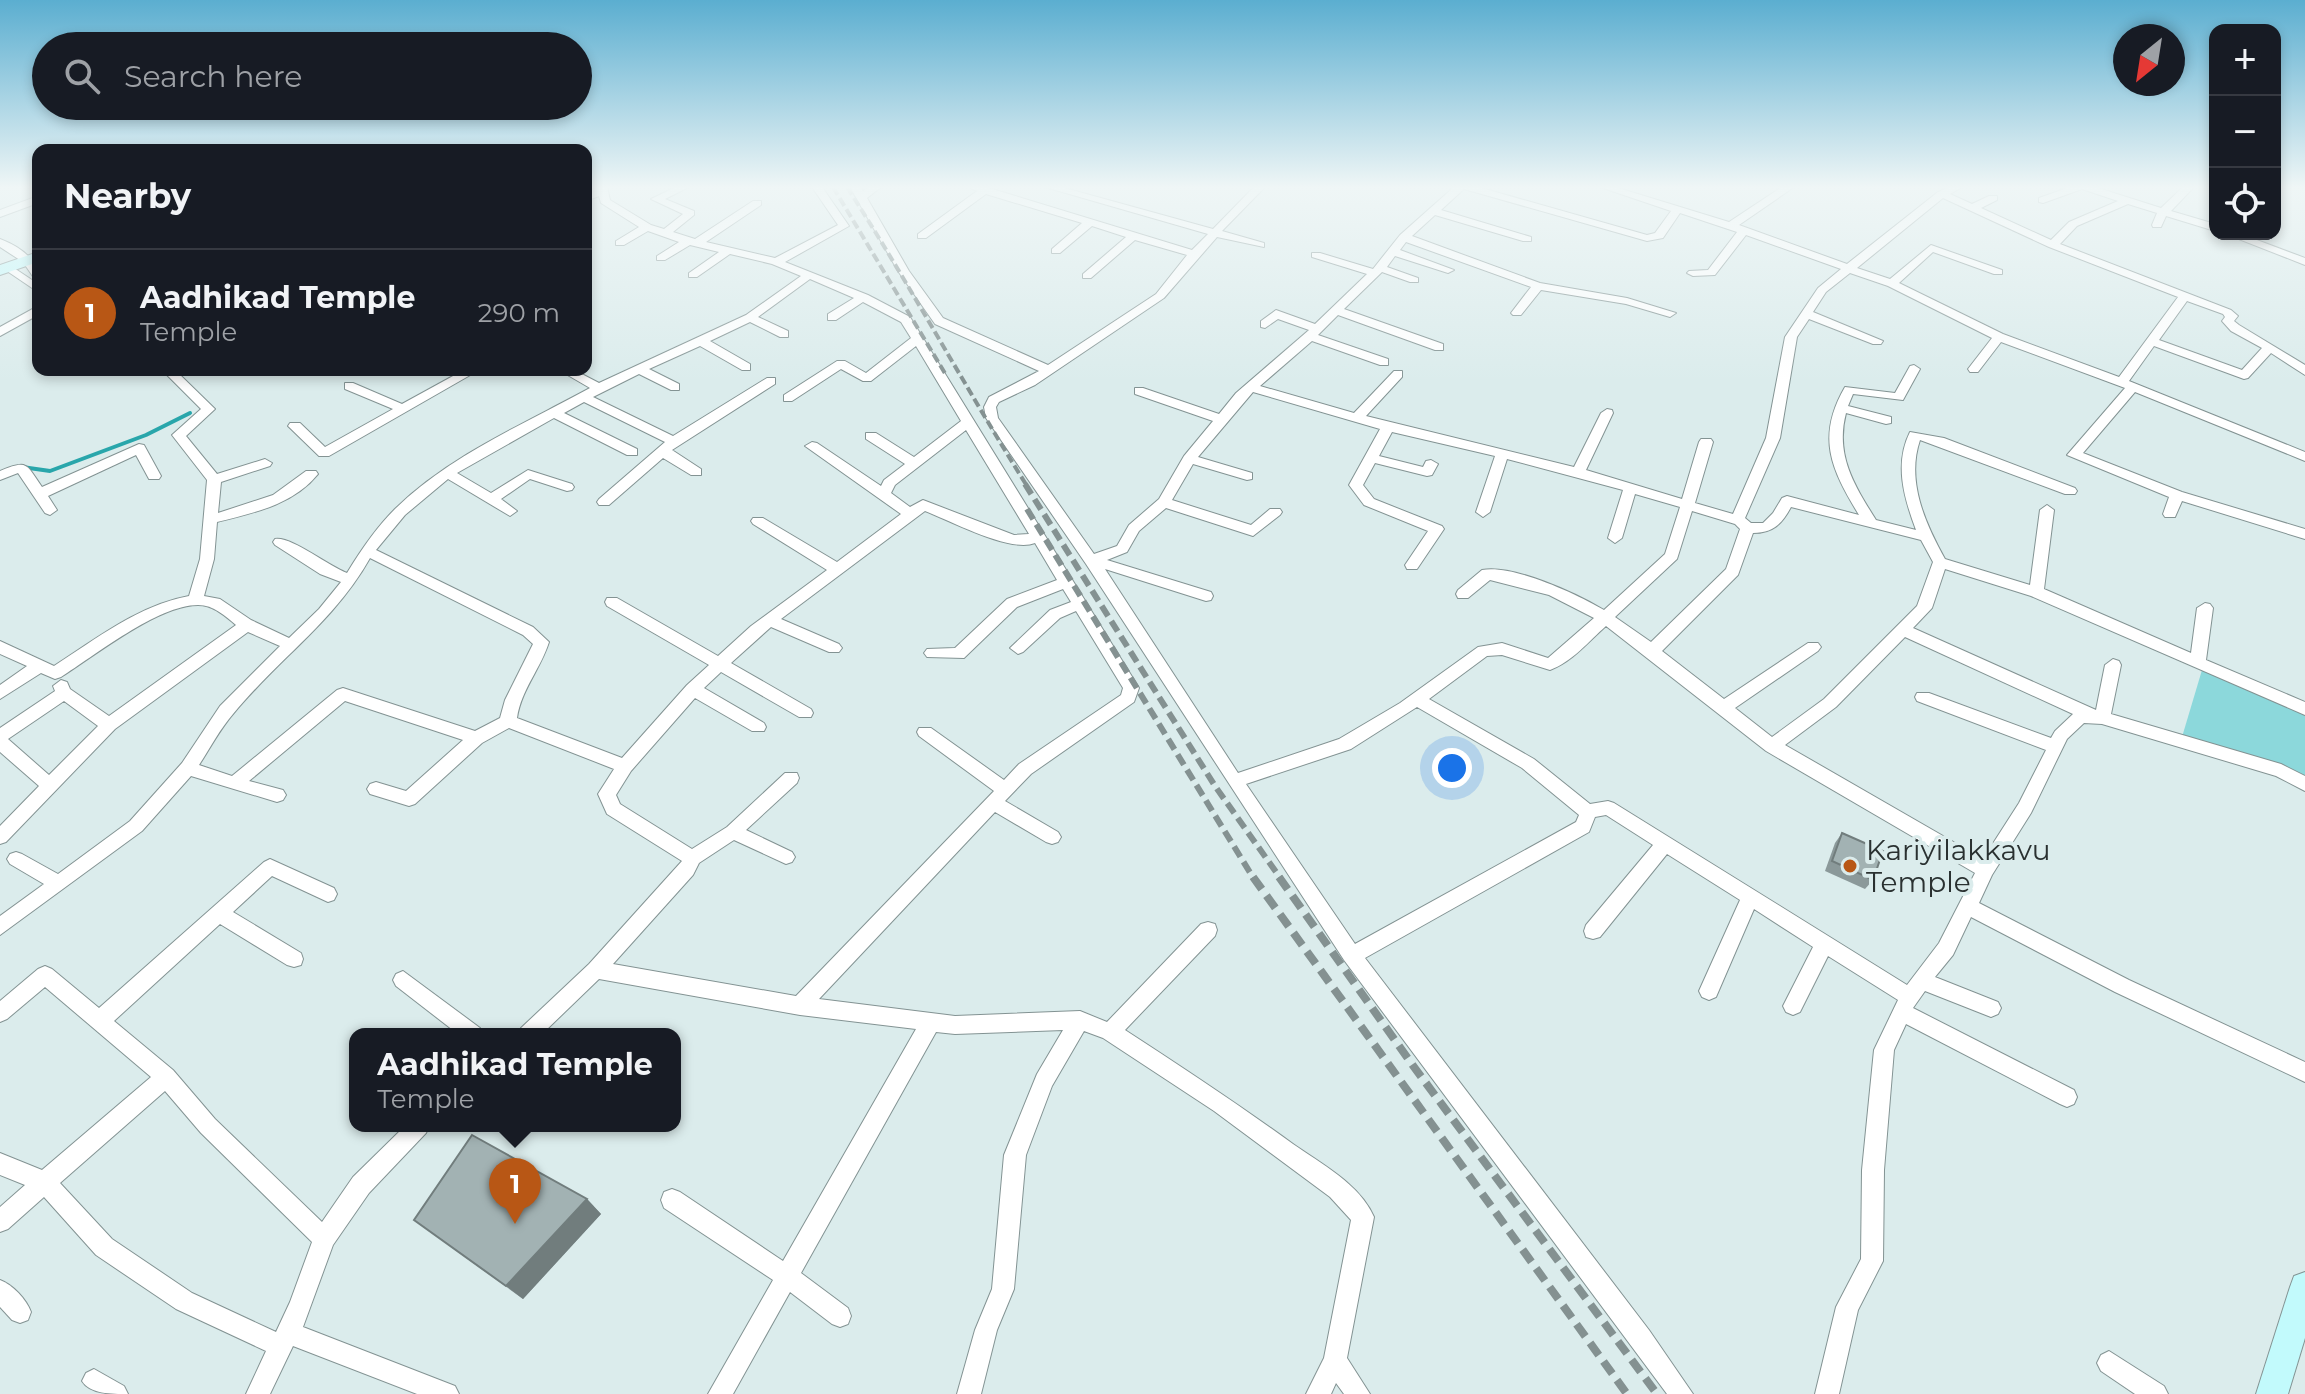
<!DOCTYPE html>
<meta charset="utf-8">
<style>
body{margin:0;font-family:Montserrat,sans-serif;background:#242831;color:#f1f3f6}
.controls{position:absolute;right:24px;top:24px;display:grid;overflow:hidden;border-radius:16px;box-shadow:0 4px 12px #0003}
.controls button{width:72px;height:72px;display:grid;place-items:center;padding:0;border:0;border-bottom:2px solid #363941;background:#171b24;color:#f1f3f6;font:40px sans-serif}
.compass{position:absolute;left:2113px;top:24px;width:72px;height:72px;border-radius:50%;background:#171b24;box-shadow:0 4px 12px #0003;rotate:210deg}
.you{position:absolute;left:1452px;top:768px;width:28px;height:28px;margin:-20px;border:6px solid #fff;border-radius:50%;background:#1a73e8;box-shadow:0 0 0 12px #1a73e833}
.badge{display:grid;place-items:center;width:52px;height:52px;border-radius:50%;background:#b85715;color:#fff;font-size:26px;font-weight:700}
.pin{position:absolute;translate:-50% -66px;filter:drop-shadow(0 2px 4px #0008)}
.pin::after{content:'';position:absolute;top:42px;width:28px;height:24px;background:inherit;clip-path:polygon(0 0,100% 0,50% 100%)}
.popup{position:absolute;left:349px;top:1028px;width:332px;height:104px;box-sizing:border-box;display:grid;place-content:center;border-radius:16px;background:#171b24;filter:drop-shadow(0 2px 6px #0005);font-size:26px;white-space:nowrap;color:#9ea1a6}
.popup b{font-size:30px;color:#f1f3f6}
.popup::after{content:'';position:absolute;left:50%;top:100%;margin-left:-16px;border:16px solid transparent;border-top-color:#171b24}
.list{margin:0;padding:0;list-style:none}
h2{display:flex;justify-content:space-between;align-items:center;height:104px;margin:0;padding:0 32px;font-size:34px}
h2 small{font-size:26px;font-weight:400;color:#9ea1a6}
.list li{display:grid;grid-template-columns:52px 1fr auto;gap:24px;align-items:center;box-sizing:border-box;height:128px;padding:0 32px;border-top:2px solid #363941}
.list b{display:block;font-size:30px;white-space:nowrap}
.list p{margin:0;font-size:26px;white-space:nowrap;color:#9ea1a6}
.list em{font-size:26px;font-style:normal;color:#9ea1a6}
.icon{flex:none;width:44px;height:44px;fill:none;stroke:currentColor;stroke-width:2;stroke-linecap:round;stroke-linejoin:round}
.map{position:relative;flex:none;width:2305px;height:1394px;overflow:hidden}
.search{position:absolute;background:#171b24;box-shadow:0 4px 12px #0003;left:32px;top:32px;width:560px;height:88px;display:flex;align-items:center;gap:20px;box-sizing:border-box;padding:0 28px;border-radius:44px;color:#9ea1a6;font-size:30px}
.panel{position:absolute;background:#171b24;box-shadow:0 4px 12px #0003;left:32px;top:144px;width:560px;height:232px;border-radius:16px}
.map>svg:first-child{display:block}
</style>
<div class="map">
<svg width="2305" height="1394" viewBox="0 0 2305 1394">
<rect width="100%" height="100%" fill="#dbecec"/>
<polygon fill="#8cd8db" points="2202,670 2305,715 2305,784 2182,737"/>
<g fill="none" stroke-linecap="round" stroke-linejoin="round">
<polyline stroke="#29a6ab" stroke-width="4" points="22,467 50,471 146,435 190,413"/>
<defs>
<g id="street">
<path d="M597,187H607L610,200L651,225L664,229L683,214L651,199L676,187H689L665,199L694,211V215L673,232L695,239L753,201H761V205L706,242L775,258L838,225L812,187H822L849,226L785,262L868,295L910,317L1139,688L1134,702L1031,774L1005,801L1058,832L1061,837L1058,842L1052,844L1046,842L995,812L819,999L955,1016L1080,1011L1107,1022L1201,924L1208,922L1215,924L1217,930L1215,936L1125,1030C1182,1067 1238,1104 1293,1144C1320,1163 1360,1184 1374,1217L1347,1358L1370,1394H1344L1336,1383L1331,1394H1306L1324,1358L1351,1220L1330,1197L1214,1111L1103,1038L1084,1031L1052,1086L1026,1155L1014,1289L997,1330L981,1394H957L975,1330L992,1289L1004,1155L1037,1074L1063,1030L955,1034L936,1032L801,1273L848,1308L851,1316L848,1324L840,1327L832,1324L790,1292L733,1394H708L773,1280L664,1208L661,1200L664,1192L672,1189L680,1192L783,1261L916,1029L800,1015L599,979L542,1034H518L521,1028L589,964L682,861L607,814L598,794L614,769L509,728L482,743L415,804L409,806L370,794L367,789L370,784L376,782L406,791L463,740L345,701L249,781L283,790L286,795L283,800L277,802L191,776L142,831L0,935V916L44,884L10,864L7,859L10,854L16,852L22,854L58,874L130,821L182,763L220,706L280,646L248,632L115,729L6,842L0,844V826L39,786L0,752V728L55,691L53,686L61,680L67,682L70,689L109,716L236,625C225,616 214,605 198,605C158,605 94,656 61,677L55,679L41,673L0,699V685L27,666L0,654V641L54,666C96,639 139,605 189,596L200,559L207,480L172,435L201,409L162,370H175L215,409L186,436L217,474L265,459L272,463L270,466L221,482L218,513L273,495L306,471H316L318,474C293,505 253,513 217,522L214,559L204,596L220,599L251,620L289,638L319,609L341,582L320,574L275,545L273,542L275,539C291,536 328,566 347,573C361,550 376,528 395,509C449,456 524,424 590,388L559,370H574L599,383L746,315L801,276L772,264L730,254L697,277H689V273L719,252L690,245L665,260H657V256L679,242L648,231L624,245H616V241L639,227L601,203L599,196L586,201V194ZM810,279L854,298L828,314V320H836L863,302L901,322L911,338L866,373L845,361H837L784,395V401H792L841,369L863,381H871L916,346L961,421L914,457L876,433H866V439L905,464L884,480L881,486L817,443L812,442L805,446L901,514L837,562L763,518H753L751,521L753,524L827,570L751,626L718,656L617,598H607L605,602L607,606L709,665L687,685L622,758L517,718C521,690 541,668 549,642L533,627L376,550L405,515L448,479L510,516L517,511L501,499L530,479L567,491L572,490L574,487L572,484L528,470L491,493L457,473L554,418L627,455H637V449L564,413L584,402L665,442L599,499L597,502L599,505H609L663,458L691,475H701V469L672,450L775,384V378H767L673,436L593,397L639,374L671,390H679V384L649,369L700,346L742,370H750V364L710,341L750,322L780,337H788V331L758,317ZM966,430L1029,534L1014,535L923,500L910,507L891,493L895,485ZM925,511C951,521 1010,553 1035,543L1057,580L1007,599L955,648L927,649L924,653L927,657L964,658L1017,607L1063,589L1071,602L1050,610L1010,648L1018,654L1023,652L1060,618L1076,611L1123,688L1121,695L1019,764L1004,780L931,728H919L917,732L919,736L994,791L796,996L613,964L693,875L699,863L734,840L786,864L792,862L795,857L792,852L746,830L797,783L799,778L797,773H785L727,827L692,849L620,804L616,795L631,771L695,698L752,731H764L766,727L764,723L704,688L721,672L799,717H811L813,713L811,709L731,663L771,627L829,652H839L842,648L839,644L781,619ZM370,558L523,635L533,644L505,700L500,718L475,731L343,688L337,690L232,776L199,765C210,748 220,729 233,714C279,658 334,622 370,558ZM64,701L98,726L49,775L8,739Z"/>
<path d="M850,187H860L863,191L869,187H881L867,198L909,271L943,318L1048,365L1156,294L1187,255L1135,240L1091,278H1083V274L1126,237L1092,226L1060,253H1052V249L1082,223L986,194L926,238H918V234L977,191L969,187L989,188L1192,250L1208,234L1045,187H1061L1213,229L1254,187H1265L1222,231L1264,243V247L1217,237L1164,298L1035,385L999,402L996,407L998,418L1094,554L1117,546L1129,525L1159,499L1184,456L1213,421L1135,394V388H1143L1219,414L1236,393L1309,330L1278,319L1265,328L1261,327V321L1276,310L1315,324L1367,274L1312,257V253H1320L1373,269L1400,235L1454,187H1478L1647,235L1655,233L1671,211L1600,187H1615L1729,222L1782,187H1794L1739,225L1847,264L1938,192L1949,187H1962L1950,194L1972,204L1989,196H1997V200L1981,208L2051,240L2069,222L2118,201L2082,189L2043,203L2039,202V198L2070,187H2095L2161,208L2183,187H2194L2171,211L2215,224V231L2166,216L2161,227H2153L2152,225L2157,213L2128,204L2077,226L2060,244L2231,310L2238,316L2234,321L2239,325L2305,365V375L2271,353L2248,378L2244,379L2154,346L2129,381L2305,452V461L2135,392L2083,453L2182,492L2305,529V539L2182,501L2175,517H2165L2163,514L2169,497L2067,455L2125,388L2001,342L1978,372H1970L1968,369L1992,338L1888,286L1850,273L1826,292L1813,312L1883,341L1881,344H1873L1809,319L1797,337L1780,438L1745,518L1751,523H1763L1773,513L1782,498L1787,496L1859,515C1831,469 1816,437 1845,387L1895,393L1910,366L1914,365L1920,369L1903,400L1853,394L1848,406L1891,417V423L1886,424L1846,413C1835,455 1854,485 1876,520L1916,530C1904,498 1894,464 1910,432L1944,438L2075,488L2077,491L2075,494H2065L1920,440C1906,481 1925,523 1945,559L2030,585L2040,510L2047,505L2054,510L2044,589L2191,653L2197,608L2205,603L2210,604L2213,608L2206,660L2305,702V715L2031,596L1945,569L1932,608L1913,628L2096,710L2105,665L2113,659L2119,661L2121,665L2111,714L2281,764L2305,776V791L2276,776L2102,724L2084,723L2067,739L2031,813L1992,875L1979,903L2129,980L2305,1062V1082L2115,992L1971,917L1953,955L1935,977L1998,1002L2001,1008L1998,1014L1991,1017L1925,991L1913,1008L2074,1090L2077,1097L2074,1104L2067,1107L2060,1104L1906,1024L1894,1050L1884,1170L1883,1261L1858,1310L1839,1394H1815L1836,1307L1861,1259L1862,1170L1874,1050L1898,1000L1828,956L1800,1012L1793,1015L1786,1012L1783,1006L1813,947L1754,909L1716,997L1709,1000L1702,997L1699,991L1740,900L1667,854L1600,937L1593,939L1586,937L1584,931L1586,925L1653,845L1606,815L1595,817L1589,832L1365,958L1649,1330L1693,1394H1667L1344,960L1086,564L986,418L984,407L989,397L1039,371L935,324L898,271ZM1464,189L1647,241L1663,238L1680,213L1737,232L1708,270L1689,271L1687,273L1693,276L1715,275L1746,235L1841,269L1818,288L1785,337L1766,438L1733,514L1695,503L1713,442L1711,439H1701L1699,442L1682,499L1586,470L1613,413L1612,410L1607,409L1601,413L1574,467L1366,416L1402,377V371H1394L1354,413L1260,386L1312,341L1380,365H1388V359L1318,335L1338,315L1435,350H1443V344L1344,309L1382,272L1410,282H1418V278L1387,267L1395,256L1448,273L1454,270L1400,250L1406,242L1531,287L1511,313L1513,315H1521L1541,290L1626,304L1670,317L1676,313L1627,298L1540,283L1412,236L1435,215L1523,241H1531V237L1441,210ZM1943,198L2049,247L2178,297L2119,377L2003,334L1899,283L1933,252L1994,274H2002V270L1931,245L1890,279L1857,268ZM2187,301L2223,314L2225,317L2222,321L2231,331L2262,348L2242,370L2159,340ZM1253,392L1380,429L1349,485L1364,505L1428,531L1405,565L1407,569H1417L1444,529L1442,526L1374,499L1363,485L1375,463L1427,476L1432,475L1438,464L1431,460L1426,461L1423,467L1379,456L1392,432L1495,456L1476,512L1483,517L1490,512L1507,459L1623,490L1608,538L1615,543L1622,538L1635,494L1680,507L1665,554L1604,610C1577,594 1513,564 1482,570L1458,590L1456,594L1458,598H1468L1490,580L1549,595L1594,618L1548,658L1502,643L1478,647L1400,703L1339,739L1238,773L1105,569L1206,601L1211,600L1213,596L1211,592L1107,560L1127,552L1139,531L1166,508L1253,536L1280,515L1282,512L1280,509H1270L1251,525L1172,500L1193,464L1247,480L1252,479V473L1198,457ZM1791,507L1921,540L1933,562L1917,606L1824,699L1772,737L1735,708L1818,651L1821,647L1818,643H1808L1724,699L1662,651L1738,575L1753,533C1773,533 1782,524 1791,507ZM1692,511L1735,524L1740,529L1726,569L1651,642L1615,617L1677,559ZM1606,626L1766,751L1975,873L1939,943L1907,985L1614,803L1608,801L1590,804L1534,759L1429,699L1487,656L1502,655L1550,670C1572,662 1589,641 1606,626ZM1905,637L2073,714L2055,731L2051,738L1929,693H1917L1915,697L1917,701L2046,750L2019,803L1983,859L1785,745L1836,707ZM1417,707L1522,768L1579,815L1576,822L1355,944L1246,784L1351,749Z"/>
<polygon points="38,196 38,203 0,217 0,210"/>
<polygon points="2226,234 2241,234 2305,258 2305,265"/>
<path d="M0,239C18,246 38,258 38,279L34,278L23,262L0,247Z"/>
<polygon points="8,264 38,284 38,292 4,269 2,267"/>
<polygon points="38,306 38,315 0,336 0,327"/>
<polygon points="464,370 479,370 329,456 319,456 288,426 290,423 300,423 325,447 393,409 345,389 345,383 353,383 402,404"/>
<path d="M139,444L144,445L161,476L159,479H149L136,455L48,496L57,510L50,515L45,513L18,473L0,480V471C28,459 26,464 42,487Z"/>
<path d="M270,859L334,888L337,894L334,900L328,902L272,876L233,912L301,953L303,959L301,965L294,967L287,965L220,924L114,1021L173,1070L215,1119L322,1222L353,1177L405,1126H429L426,1133L369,1193L333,1245L303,1327L455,1386L459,1394H417L293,1346L270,1394H246L266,1351L176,1309L96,1255L44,1197L8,1229L0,1232V1207L25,1185L0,1175V1153L42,1170L151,1077L45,987L7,1019L0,1022V1001L38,969L45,966L52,969L99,1008L264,862ZM165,1091L201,1133L312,1242L290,1302L276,1332L192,1293L112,1239L60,1183Z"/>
<polygon points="403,971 480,1028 483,1034 458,1034 396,986 393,980 396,974"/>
<path d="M0,1280C13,1285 26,1299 31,1312L28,1320L20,1323L12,1320L0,1307Z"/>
<polygon points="2109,1351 2164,1386 2168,1394 2135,1394 2101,1371 2097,1363 2101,1355"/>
<path d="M94,1369L124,1386L128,1394C111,1394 90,1394 82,1381L86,1373Z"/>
</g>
<g id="secondary">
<polygon points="38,252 38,262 0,275 0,265"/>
<polygon points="2305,1272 2305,1338 2288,1394 2256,1394 2290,1287 2294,1276"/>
</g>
</defs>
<use href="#street" stroke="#839393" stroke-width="2"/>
<use href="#secondary" stroke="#839393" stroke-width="2"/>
<use href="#street" fill="#fff" fill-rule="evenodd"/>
<use href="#secondary" fill="#c2fafc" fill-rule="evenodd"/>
<g stroke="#849191" stroke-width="4" stroke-dasharray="9 4" stroke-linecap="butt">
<polyline points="833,187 946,375"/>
<path d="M847,187C910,285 965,387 1027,486"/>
</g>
<g stroke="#849191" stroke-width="6" stroke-dasharray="12 6" stroke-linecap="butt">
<polyline points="1025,484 1215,786 1281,879"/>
<polyline points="1027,509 1254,879"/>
</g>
<g stroke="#849191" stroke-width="8" stroke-dasharray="15 8" stroke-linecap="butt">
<polyline points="1253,877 1627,1394"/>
<polyline points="1279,877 1414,1067 1657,1394"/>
</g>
</g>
<g fill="#8b999a">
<polygon points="1842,833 1873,880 1865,889 1825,871 1835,843"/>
<polygon points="587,1199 601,1214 523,1299 414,1220"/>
</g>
<polygon fill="#717d7d" points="587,1199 601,1214 523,1299 506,1286"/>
<g fill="#a2b2b3" stroke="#717d7d" stroke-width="2">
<polygon points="1842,833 1883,851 1873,880 1832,861"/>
<polygon points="472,1135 587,1199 506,1286 414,1220"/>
</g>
<linearGradient id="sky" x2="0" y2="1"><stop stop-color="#5baed0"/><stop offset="0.49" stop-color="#eff6f6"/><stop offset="1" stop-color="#eff6f6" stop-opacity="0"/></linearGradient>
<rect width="2305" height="382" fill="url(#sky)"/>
<circle fill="#b85715" stroke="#dbecec" stroke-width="3" cx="1850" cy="866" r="8"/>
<g text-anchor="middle" stroke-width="8" stroke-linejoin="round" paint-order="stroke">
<g font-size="28" fill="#2a3131" stroke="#dbecec" text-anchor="start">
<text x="1866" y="860">Kariyilakkavu<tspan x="1866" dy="32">Temple</tspan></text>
</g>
</g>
</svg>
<div class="controls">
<button>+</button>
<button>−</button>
<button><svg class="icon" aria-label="locate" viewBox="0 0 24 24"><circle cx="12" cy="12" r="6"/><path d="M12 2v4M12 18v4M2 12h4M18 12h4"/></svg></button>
</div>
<svg class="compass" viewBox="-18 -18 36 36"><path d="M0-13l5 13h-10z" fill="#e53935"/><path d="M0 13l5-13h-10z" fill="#9ea1a6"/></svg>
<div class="you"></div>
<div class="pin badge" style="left:515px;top:1224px">1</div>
<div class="popup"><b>Aadhikad Temple</b>Temple</div>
<div class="search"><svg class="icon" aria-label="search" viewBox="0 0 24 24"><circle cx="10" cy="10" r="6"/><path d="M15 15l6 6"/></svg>Search here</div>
<section class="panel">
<h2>Nearby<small></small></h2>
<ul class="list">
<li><span class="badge">1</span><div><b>Aadhikad Temple</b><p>Temple</p></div><em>290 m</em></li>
</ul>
</section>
</div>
